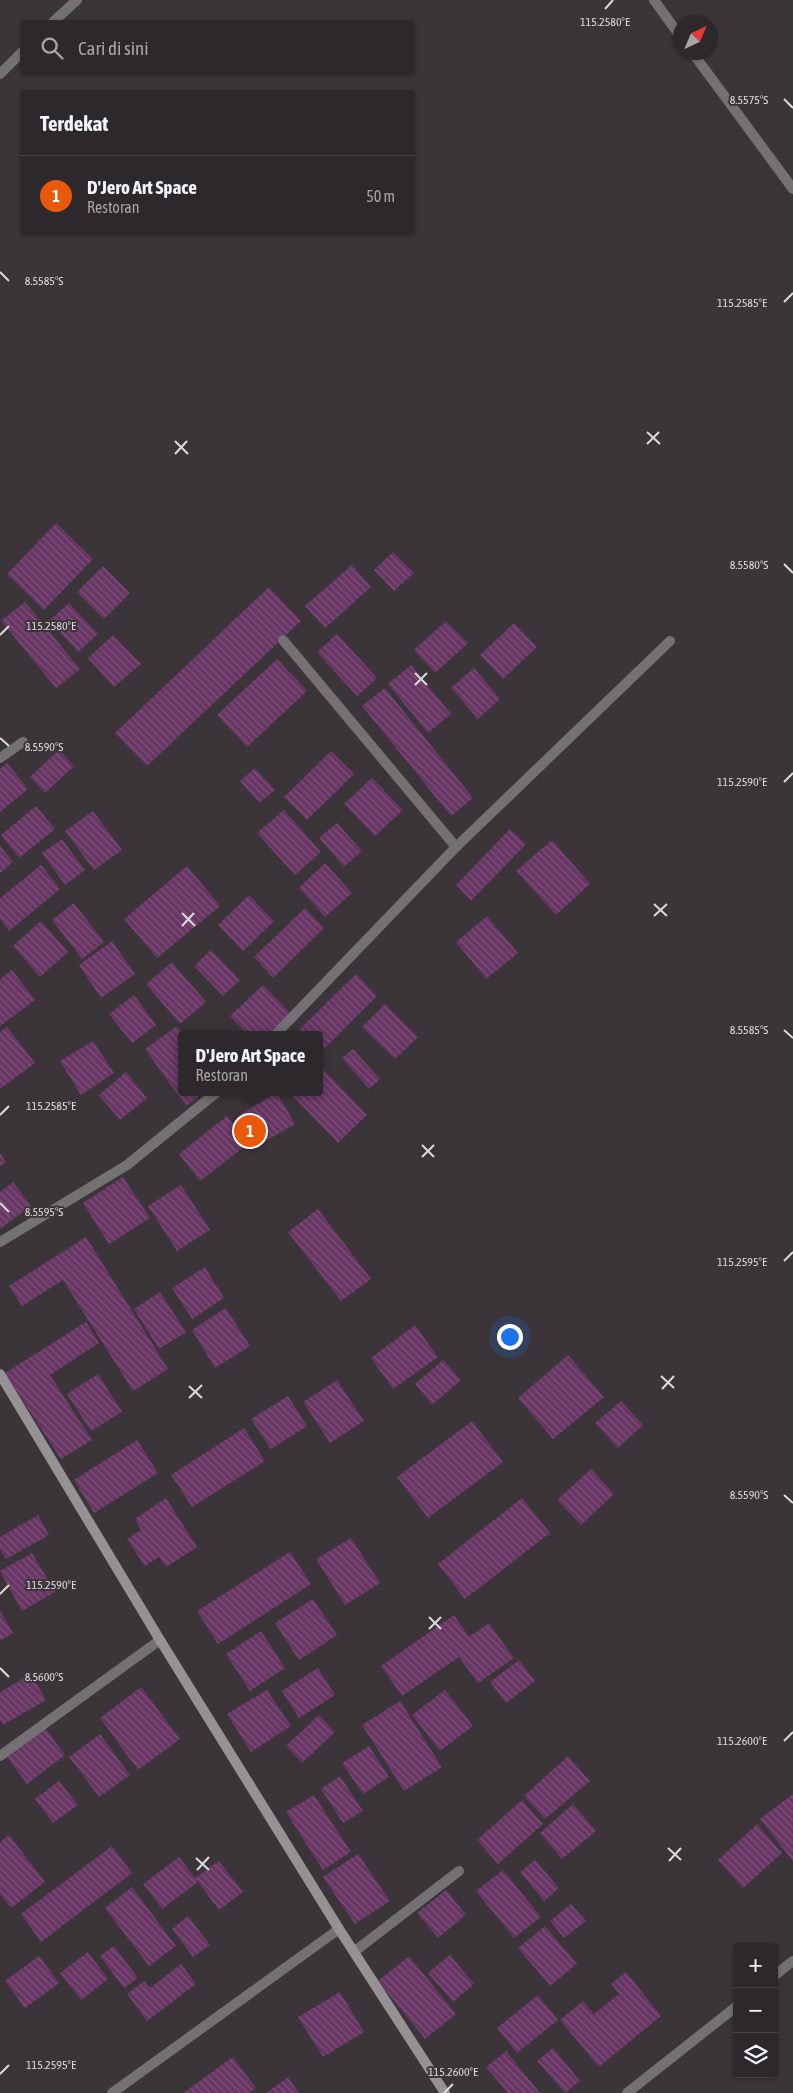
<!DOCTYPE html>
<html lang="id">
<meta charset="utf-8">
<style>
body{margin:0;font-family:"Asap Condensed",sans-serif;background:#343034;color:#f1f3f6}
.controls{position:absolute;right:15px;bottom:15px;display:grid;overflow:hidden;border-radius:5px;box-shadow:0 1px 4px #0004}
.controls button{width:45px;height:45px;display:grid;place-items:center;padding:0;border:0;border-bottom:1px solid #484448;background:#2c282c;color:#f1f3f6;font:25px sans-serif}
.compass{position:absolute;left:673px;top:15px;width:45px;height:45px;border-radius:50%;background:#2c282c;box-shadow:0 1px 4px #0004;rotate:44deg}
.you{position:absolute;left:509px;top:1336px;width:18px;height:18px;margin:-12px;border:4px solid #fff;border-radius:50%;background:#1a73e8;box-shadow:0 0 0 8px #1a73e833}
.badge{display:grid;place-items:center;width:32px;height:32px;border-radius:50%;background:#ea580c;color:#fff;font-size:16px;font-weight:700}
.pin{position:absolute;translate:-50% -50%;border:2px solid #fff;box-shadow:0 1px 5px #0006}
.popup{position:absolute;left:178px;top:1031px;width:145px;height:65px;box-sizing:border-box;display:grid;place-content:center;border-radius:5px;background:#2c282c;filter:drop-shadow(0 1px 4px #0005);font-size:16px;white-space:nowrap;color:#a6a6a9}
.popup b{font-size:19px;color:#f1f3f6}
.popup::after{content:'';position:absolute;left:50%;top:100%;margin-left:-10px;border:10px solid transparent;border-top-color:#2c282c}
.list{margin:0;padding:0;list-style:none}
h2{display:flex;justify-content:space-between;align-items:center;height:65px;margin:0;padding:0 20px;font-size:21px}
h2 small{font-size:16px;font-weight:400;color:#a6a6a9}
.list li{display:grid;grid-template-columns:32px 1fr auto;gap:15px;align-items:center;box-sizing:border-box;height:80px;padding:0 20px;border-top:1px solid #484448}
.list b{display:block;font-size:19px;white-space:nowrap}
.list p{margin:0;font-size:16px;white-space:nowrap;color:#a6a6a9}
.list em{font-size:16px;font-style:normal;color:#a6a6a9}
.icon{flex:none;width:28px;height:28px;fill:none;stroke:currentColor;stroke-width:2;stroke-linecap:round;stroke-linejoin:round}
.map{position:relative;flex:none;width:793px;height:2093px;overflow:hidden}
.search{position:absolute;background:#2c282c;box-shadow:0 1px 4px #0004;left:20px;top:20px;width:395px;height:55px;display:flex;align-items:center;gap:12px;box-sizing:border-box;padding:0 18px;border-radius:5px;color:#a6a6a9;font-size:19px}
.panel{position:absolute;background:#2c282c;box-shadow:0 1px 4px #0004;left:20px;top:90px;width:395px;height:145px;border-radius:5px}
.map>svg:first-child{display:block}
</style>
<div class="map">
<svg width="793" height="2093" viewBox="0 0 793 2093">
<defs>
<pattern id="building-back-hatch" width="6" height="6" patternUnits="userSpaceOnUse" patternTransform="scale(1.25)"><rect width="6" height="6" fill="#683564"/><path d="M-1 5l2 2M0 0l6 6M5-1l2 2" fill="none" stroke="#7d527a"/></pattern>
</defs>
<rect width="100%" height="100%" fill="#3b353a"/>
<g fill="url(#building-back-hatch)">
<polygon points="56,523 93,559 44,610 7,574"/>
<polygon points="393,552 414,573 394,591 374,570"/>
<polygon points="352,565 371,587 325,628 305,606"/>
<polygon points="103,566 130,593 104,619 77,592"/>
<polygon points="269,587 301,621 147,766 115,733"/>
<polygon points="25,602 80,669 56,688 1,621"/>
<polygon points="69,603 98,634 78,652 49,621"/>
<polygon points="446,621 468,643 435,673 414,650"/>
<polygon points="514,623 537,647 503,679 480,655"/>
<polygon points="337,634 377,678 357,696 317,652"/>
<polygon points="113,635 141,664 114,687 88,658"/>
<polygon points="277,659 307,691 247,747 217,715"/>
<polygon points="411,665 451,714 428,733 388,684"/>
<polygon points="474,668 500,699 478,719 451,688"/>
<polygon points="385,688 473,798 451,816 362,706"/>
<polygon points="59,750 74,766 45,793 30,777"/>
<polygon points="331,751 354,774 307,820 284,797"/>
<polygon points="7,763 28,789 0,812 0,769"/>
<polygon points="255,768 275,790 259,803 240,781"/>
<polygon points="372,778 403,810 375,836 344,804"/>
<polygon points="36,806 55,829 19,858 1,835"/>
<polygon points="284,810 321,852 295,875 257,833"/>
<polygon points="93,811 122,850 94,870 65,831"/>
<polygon points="337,823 362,851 344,867 319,838"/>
<polygon points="510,829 526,844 471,901 456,885"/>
<polygon points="62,839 85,870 65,885 42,853"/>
<polygon points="552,840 590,884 556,915 516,871"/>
<polygon points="0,846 13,862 0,873"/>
<polygon points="325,863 352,893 325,917 299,888"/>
<polygon points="41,865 60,889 9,931 0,919 0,898"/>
<polygon points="187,866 220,906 157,958 124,919"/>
<polygon points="249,895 274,921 243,951 218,925"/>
<polygon points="74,903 104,942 82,959 52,920"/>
<polygon points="305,908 324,928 273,978 254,957"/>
<polygon points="487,916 518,953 486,979 456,942"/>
<polygon points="41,921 68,952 40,977 13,946"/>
<polygon points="112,941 135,974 101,998 79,965"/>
<polygon points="211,950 240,980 223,996 194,966"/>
<polygon points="172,962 206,1002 180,1024 146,984"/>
<polygon points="12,970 35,1000 0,1026 0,979"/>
<polygon points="356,974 377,996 322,1051 319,1048 319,1035 305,1035 300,1029"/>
<polygon points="263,985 290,1013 268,1035 248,1035 230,1016"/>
<polygon points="134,995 156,1025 132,1043 109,1014"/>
<polygon points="385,1004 418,1037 395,1059 362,1027"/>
<polygon points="177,1026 184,1035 181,1035 181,1092 204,1092 186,1106 145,1049"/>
<polygon points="7,1027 35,1063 0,1089 0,1032"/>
<polygon points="93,1041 114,1073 81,1095 60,1061"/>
<polygon points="353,1049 380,1079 369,1089 342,1058"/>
<polygon points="319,1065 367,1115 338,1143 289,1092 319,1092"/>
<polygon points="126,1072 147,1098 120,1120 99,1095"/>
<polygon points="277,1093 295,1124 257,1146 239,1115"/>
<polygon points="227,1116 249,1143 200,1181 179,1154"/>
<polygon points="0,1153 6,1162 0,1166"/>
<polygon points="123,1177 150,1218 109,1244 83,1203"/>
<polygon points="13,1182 31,1206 0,1229 0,1192"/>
<polygon points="181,1185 210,1230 177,1251 148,1206"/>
<polygon points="318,1209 371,1279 341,1301 288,1232"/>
<polygon points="86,1237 168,1369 133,1391 63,1280 22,1306 9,1286"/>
<polygon points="205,1267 224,1298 192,1319 172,1288"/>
<polygon points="160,1292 186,1332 159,1349 134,1309"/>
<polygon points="226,1308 250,1346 215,1368 192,1330"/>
<polygon points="86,1322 99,1343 50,1375 92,1440 61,1459 5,1373"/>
<polygon points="415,1325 438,1357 393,1389 371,1358"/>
<polygon points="568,1355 604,1397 553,1439 518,1398"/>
<polygon points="443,1360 461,1380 432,1405 415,1384"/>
<polygon points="98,1374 122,1412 91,1431 67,1394"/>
<polygon points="337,1380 364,1421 330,1443 303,1402"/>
<polygon points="288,1396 307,1426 271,1449 251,1419"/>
<polygon points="621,1401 643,1425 618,1448 595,1423"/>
<polygon points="472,1421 503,1462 428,1518 397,1477"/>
<polygon points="244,1428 265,1461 192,1507 171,1475"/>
<polygon points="137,1440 158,1473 94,1513 74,1480"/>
<polygon points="591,1469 614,1494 581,1525 557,1500"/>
<polygon points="166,1498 197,1547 166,1567 159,1557 145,1566 127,1539 141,1530 135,1519"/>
<polygon points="522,1498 550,1533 465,1599 438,1564"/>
<polygon points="38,1515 49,1535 6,1559 0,1549 0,1537"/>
<polygon points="351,1538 380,1583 345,1605 316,1559"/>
<polygon points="290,1552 311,1584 218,1644 197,1611"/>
<polygon points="32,1553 55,1592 22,1611 0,1571"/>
<polygon points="313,1599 337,1635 299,1660 275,1623"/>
<polygon points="0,1611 13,1633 0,1641"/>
<polygon points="454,1615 469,1637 489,1623 514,1658 478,1683 459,1657 402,1696 381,1666"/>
<polygon points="261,1631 285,1668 250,1691 226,1654"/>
<polygon points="519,1660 535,1681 506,1703 490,1682"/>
<polygon points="318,1668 335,1695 299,1718 282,1691"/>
<polygon points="31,1674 46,1700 3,1725 0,1720 0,1692"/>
<polygon points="141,1687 180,1739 138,1770 100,1718"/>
<polygon points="267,1690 291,1726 251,1752 227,1714"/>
<polygon points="445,1690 473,1726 440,1751 412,1715"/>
<polygon points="400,1701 442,1767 404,1791 362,1725"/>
<polygon points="319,1715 335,1732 302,1763 286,1746"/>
<polygon points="45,1728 65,1755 27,1784 7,1757"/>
<polygon points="100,1734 130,1775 99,1797 69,1757"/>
<polygon points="369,1746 389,1777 363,1794 342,1763"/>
<polygon points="568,1756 590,1781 545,1819 524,1796"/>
<polygon points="340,1776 363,1811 343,1823 321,1789"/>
<polygon points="59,1781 78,1805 53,1823 35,1799"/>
<polygon points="793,1794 793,1861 760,1819"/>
<polygon points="314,1795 351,1852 323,1870 286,1812"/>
<polygon points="522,1800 543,1824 498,1864 477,1840"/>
<polygon points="573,1804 596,1831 562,1859 540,1833"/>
<polygon points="757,1824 782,1853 743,1888 718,1860"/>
<polygon points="9,1835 45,1882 11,1908 0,1894 0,1842"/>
<polygon points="112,1846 132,1873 41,1942 21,1914"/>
<polygon points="358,1854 390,1901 355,1924 323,1877"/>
<polygon points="179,1857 195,1878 219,1861 243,1892 219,1910 198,1882 162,1909 143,1884"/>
<polygon points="535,1860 559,1888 544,1901 520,1872"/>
<polygon points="503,1870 541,1917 514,1938 476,1891"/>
<polygon points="132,1887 176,1946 149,1966 105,1908"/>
<polygon points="446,1890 466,1915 438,1938 417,1913"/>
<polygon points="571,1904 586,1921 564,1938 550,1921"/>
<polygon points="188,1916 210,1945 193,1957 172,1929"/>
<polygon points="545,1926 577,1964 550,1986 518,1948"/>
<polygon points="114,1946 138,1978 124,1988 100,1956"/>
<polygon points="88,1952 108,1979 81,2000 60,1973"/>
<polygon points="450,1955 474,1984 453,2002 428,1973"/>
<polygon points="39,1956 59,1983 25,2008 5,1981"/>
<polygon points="409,1956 456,2014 425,2039 378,1981"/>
<polygon points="181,1964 196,1984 147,2021 127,1994 144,1981 150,1988"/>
<polygon points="626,1972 661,2016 599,2067 560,2020 583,2001 594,2014 619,1994 611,1984"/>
<polygon points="340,1992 364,2032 323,2057 298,2017"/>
<polygon points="538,1995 558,2020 517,2053 497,2028"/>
<polygon points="553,2048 580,2081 565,2093 537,2061"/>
<polygon points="506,2051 540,2093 508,2093 486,2067"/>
<polygon points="233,2057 256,2088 249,2093 183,2093"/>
<polygon points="288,2077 299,2093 266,2093"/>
</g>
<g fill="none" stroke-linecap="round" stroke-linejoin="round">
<g stroke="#747174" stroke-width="10">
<polyline points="654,0 680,36"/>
<polyline points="53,22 77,0"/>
<polyline points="692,52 793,189"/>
<polyline points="0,74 22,52"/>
<polyline points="283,640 456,847"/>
<polyline points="0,758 23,742"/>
<polyline points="275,1035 456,847 670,641"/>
<polyline points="0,1242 127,1165 217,1092"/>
<polyline points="0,1756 160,1640"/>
<polyline points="355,1951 459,1871"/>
<polyline points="774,1976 793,1961"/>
<polyline points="112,2093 339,1929"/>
<polyline points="627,2093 737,2006"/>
</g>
<polyline stroke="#969195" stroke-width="10" points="0,1374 160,1640 339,1929 445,2093"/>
</g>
<path fill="none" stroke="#ddd9dc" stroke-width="2" d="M605,9L613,0M784,99L793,108M0,272L9,281M784,302L793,293M647,432L660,444M175,441L188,454M647,444L659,432M175,454L187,441M784,564L793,573M0,635L9,626M415,673L427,685M415,685L427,673M0,738L9,746M784,782L793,773M654,904L667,916M182,913L195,926M654,916L667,904M182,926L194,913M784,1030L793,1038M0,1115L9,1106M422,1145L434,1157M422,1157L434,1145M0,1203L9,1212M784,1261L793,1252M661,1376L674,1388M189,1386L202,1398M662,1389L674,1376M189,1398L202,1385M784,1495L793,1503M0,1594L9,1585M429,1617L441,1629M429,1629L441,1617M0,1668L9,1677M784,1741L793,1732M668,1848L681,1860M196,1858L209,1870M669,1861L681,1848M197,1870L209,1857M0,2074L9,2065M444,2093L453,2084"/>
<g font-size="12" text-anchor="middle" fill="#ddd9dc" stroke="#3b353a" stroke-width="4" stroke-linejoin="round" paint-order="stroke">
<text x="605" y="26">115.2580°E</text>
<text x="749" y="104">8.5575°S</text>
<text x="44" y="285">8.5585°S</text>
<text x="742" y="307">115.2585°E</text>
<text x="749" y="569">8.5580°S</text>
<text x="51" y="630">115.2580°E</text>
<text x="44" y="751">8.5590°S</text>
<text x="742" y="786">115.2590°E</text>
<text x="749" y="1034">8.5585°S</text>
<text x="51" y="1110">115.2585°E</text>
<text x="44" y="1216">8.5595°S</text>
<text x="742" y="1266">115.2595°E</text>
<text x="749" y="1499">8.5590°S</text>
<text x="51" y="1589">115.2590°E</text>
<text x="44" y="1681">8.5600°S</text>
<text x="742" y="1745">115.2600°E</text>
<text x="51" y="2069">115.2595°E</text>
<text x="453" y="2076">115.2600°E</text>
</g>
</svg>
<div class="controls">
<button>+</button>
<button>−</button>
<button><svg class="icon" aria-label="layers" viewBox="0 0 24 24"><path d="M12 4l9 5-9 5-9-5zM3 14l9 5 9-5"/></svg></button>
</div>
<svg class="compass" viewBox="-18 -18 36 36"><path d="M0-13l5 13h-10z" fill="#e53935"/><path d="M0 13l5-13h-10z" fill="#a6a6a9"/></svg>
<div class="you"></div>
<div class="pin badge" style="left:250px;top:1131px">1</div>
<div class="popup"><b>D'Jero Art Space</b>Restoran</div>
<div class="search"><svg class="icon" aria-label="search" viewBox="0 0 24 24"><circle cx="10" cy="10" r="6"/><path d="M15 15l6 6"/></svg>Cari di sini</div>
<section class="panel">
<h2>Terdekat<small></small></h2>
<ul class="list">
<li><span class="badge">1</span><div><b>D'Jero Art Space</b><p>Restoran</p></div><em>50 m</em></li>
</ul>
</section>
</div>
